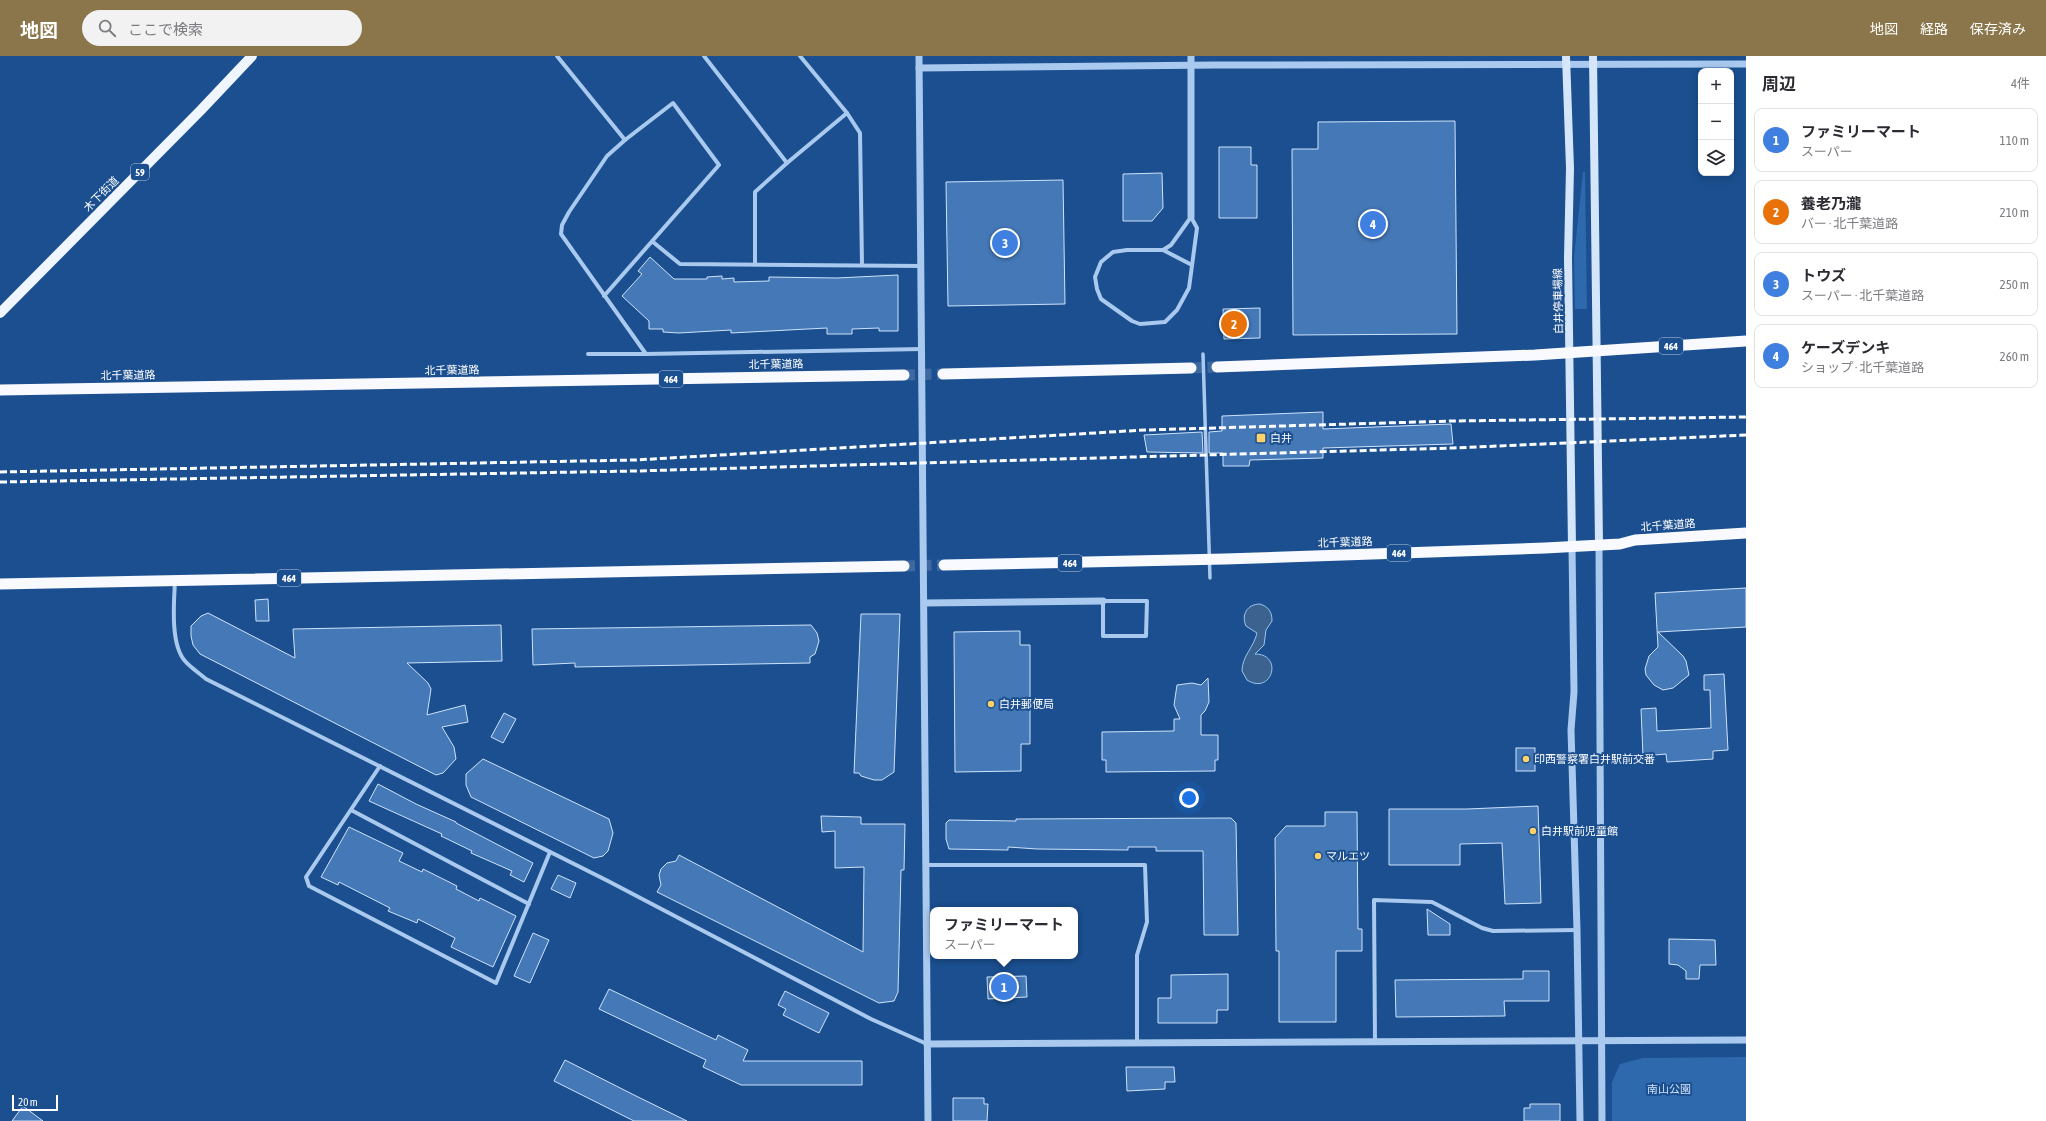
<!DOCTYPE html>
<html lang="ja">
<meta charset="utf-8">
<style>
body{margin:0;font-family:"Asap Condensed","Noto Sans JP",sans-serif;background:#f2f2f3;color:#2b2b33}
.controls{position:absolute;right:12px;top:12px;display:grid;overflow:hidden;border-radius:8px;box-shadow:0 2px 10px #0003}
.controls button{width:36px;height:36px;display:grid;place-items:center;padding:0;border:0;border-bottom:1px solid #e1e1e2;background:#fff;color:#2b2b33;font:20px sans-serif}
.scale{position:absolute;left:12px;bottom:10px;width:46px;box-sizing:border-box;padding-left:4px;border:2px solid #fff;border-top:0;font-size:11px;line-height:14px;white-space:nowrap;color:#fff;-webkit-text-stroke:3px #1b4f8f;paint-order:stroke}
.you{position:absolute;left:1189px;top:742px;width:14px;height:14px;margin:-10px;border:3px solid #fff;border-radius:50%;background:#1a73e8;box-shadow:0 0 0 6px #1a73e833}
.badge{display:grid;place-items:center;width:26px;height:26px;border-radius:50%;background:#8a764a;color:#fff;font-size:13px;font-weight:700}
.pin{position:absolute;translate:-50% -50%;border:2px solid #fff;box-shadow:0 1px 4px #0006}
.popup{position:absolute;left:930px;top:851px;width:148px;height:52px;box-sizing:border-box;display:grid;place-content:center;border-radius:8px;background:#fff;filter:drop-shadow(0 1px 3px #0005);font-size:13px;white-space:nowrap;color:#7c7c81}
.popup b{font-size:15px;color:#2b2b33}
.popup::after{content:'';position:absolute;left:50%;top:100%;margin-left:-8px;border:8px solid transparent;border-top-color:#fff}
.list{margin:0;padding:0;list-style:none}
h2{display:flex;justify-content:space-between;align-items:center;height:52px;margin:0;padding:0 16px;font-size:17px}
h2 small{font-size:13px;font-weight:400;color:#7c7c81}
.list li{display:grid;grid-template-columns:26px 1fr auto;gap:12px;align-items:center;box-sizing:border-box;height:64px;margin:0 8px 8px;padding:0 8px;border:1px solid #e1e1e2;border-radius:8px}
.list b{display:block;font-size:15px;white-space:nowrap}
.list p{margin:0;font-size:13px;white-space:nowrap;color:#7c7c81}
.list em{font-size:13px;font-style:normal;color:#7c7c81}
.icon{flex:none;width:22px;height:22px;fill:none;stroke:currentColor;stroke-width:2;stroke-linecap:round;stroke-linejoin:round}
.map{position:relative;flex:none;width:1746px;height:1065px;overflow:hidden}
header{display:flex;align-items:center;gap:24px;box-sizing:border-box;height:56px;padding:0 20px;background:#8a764a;color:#fff}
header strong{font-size:19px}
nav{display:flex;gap:22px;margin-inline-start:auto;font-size:14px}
.search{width:280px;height:36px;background:#f2f2f3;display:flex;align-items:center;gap:10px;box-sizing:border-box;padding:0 14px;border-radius:22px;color:#7c7c81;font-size:15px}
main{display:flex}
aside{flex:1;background:#fff}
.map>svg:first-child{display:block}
</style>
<header>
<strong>地図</strong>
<div class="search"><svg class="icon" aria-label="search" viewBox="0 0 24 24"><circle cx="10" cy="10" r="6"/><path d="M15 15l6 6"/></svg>ここで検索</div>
<nav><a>地図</a><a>経路</a><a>保存済み</a></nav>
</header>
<main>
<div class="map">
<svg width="1746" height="1065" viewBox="0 0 1746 1065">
<rect width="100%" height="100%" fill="#1b4f8f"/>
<g fill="#2e69ad">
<polygon points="1583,116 1585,116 1587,253 1575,253 1574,201"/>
<polygon points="1746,1001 1746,1065 1612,1065 1612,1026 1620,1008 1643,1002"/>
</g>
<path fill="#3c6290" stroke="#9cc4f0" d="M1260,548C1269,551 1272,556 1272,565L1266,574L1264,589L1255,598C1284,598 1272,640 1247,624L1242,615C1242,600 1254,591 1257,577L1246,570C1241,559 1247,548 1260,548Z"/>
<g fill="#4478b7" stroke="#cfe3fa">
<polygon points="1455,65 1457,278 1293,279 1292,93 1318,93 1318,66"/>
<polygon points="1219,91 1251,91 1251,109 1257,109 1257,162 1219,162"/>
<polygon points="1162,117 1163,152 1152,165 1123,165 1123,118"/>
<polygon points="1063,124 1065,248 948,250 946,126"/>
<polygon points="650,201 674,223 707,223 707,221 722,220 722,223 734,222 734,226 769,225 769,221 837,222 898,219 898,275 879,275 879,272 852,273 852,278 827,278 827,272 731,277 731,274 679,277 663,276 663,273 649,273 649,265 622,240 642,218 638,215"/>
<polygon points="1260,252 1260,282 1224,283 1223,253"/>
<polygon points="1323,356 1323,373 1451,368 1453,388 1323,392 1323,402 1250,404 1249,410 1223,410 1223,397 1209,397 1209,376 1222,375 1222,360"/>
<polygon points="1202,376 1203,397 1147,396 1144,379"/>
<polygon points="1746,532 1746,571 1658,576 1683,600 1686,605 1689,619 1673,632 1663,634 1654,629 1646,619 1645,613 1649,600 1658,591 1655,537"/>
<polygon points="268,543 269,565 256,565 255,544"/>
<polygon points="208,557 295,602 293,573 501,569 502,605 407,607 428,627 431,633 427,659 465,649 468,666 442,671 454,691 456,703 443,717 436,719 200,598 193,589 191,580 191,570 201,560"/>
<polygon points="861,558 900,558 894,716 882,724 874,724 861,720 859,717 854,717"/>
<polygon points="811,569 817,577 819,585 815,598 810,601 810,607 575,611 575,607 533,609 532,573"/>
<polygon points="1020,575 1020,589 1030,589 1030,688 1021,688 1021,715 955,716 954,576"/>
<polygon points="1724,618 1728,694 1713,695 1713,703 1667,706 1666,698 1643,700 1641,653 1656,652 1657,675 1711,672 1710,634 1704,634 1704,619"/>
<polygon points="1208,622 1209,646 1205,655 1201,659 1201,679 1218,679 1218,704 1215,704 1215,715 1106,716 1106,704 1102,704 1102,676 1174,675 1174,663 1180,663 1174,649 1177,629 1192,627 1201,629"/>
<polygon points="504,657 516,663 503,687 491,681"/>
<rect x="1516" y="692" width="19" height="23"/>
<polygon points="483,703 609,763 613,777 608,795 603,800 594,802 471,741 466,729 466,718"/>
<polygon points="378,728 416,748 456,766 456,767 533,807 524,826 510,819 512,815 471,797 472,795 441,780 442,778 369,745"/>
<polygon points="1538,750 1541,847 1505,848 1502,787 1460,788 1460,809 1389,809 1389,753 1467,753"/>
<polygon points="1325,756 1357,756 1358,873 1362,873 1362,895 1336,895 1336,966 1279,966 1279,895 1276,895 1275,782 1286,770 1325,770"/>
<polygon points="821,760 861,761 861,768 905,768 904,814 901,814 898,936 894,945 879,947 657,836 661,829 659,819 661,813 667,807 676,805 679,799 863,896 864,811 835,812 835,775 822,776"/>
<polygon points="1231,762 1236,767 1238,879 1204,879 1203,795 1156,795 1156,791 1128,791 1128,794 1037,793 1008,791 1008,794 949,793 946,783 946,767 949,764 1016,765 1016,763"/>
<polygon points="349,771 403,797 399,805 422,816 423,813 457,830 456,833 479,845 480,842 516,860 493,911 451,891 455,882 418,863 417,867 388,855 390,852 339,826 338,829 321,821"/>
<polygon points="558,819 576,827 570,842 551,833"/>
<polygon points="1427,853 1450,868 1450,879 1428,879"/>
<polygon points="533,877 549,884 530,927 514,920"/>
<polygon points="1669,883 1715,884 1716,909 1700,909 1699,923 1686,923 1686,915 1678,909 1669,908"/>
<polygon points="1523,915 1549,915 1549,945 1504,945 1505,960 1396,961 1395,924 1523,923"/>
<polygon points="1228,918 1228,954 1217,954 1217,967 1158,967 1158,942 1171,942 1171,919"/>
<polygon points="1026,920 1027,941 988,943 987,921"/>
<polygon points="609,933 716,984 718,979 748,994 743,1005 862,1005 862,1029 741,1029 703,1011 706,1004 599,953"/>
<polygon points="785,935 829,957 819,977 783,959 786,953 778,949"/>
<polygon points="565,1004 634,1039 687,1065 634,1065 554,1025"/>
<polygon points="1126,1011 1174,1011 1175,1026 1165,1026 1165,1033 1127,1035"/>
<polygon points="953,1042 984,1042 984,1048 988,1048 987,1065 953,1065"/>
<polygon points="1530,1048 1560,1048 1560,1065 1524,1065 1524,1052 1530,1052"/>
<polygon points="23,1050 43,1065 12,1065"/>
</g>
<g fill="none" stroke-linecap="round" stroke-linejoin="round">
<g stroke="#3d69a0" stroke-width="11" stroke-dasharray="11 5.5" stroke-linecap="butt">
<polyline points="1191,312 1217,311"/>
<polyline points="904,319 943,318"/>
<polyline points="904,510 944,509"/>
</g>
<polyline stroke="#a9c9ee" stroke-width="3.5" points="1203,298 1210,522"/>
<g stroke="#a9c9ee" stroke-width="4">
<polyline points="557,0 625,84"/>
<polyline points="704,0 787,107"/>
<polyline points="800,0 847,57"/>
<polygon points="1191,161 1197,172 1189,232 1177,254 1165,266 1140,268 1132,265 1101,243 1097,233 1095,221 1101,206 1113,196 1127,194 1163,194 1171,189"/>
<polyline points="653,186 680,208 922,210"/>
<polyline points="1163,194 1192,209"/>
<polyline points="755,208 755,136 787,107 847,57 860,77 862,209"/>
<polyline points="604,240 719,109 673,47 625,84 607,100 569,156 562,169 561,178 646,298 922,293"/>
<polyline points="588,298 646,298"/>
<path d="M175,525C174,546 170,588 185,605C190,611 199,617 206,623L608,825L871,963L927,988"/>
<polygon points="1103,545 1147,545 1146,580 1103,580"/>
<polyline points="380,710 306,821 309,830 496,927 550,796"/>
<polyline points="351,754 529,848"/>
<polyline points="926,809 1145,809 1147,866 1137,899 1137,987"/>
<polyline points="1375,985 1374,844 1432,846 1482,872 1493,875 1577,874"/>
</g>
<g stroke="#a9c9ee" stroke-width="7">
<polyline points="919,0 928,1065"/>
<polyline points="1191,0 1191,161"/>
<polyline points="919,12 1216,9 1746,8"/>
<polyline points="1599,489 1602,1065"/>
<polyline points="1572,491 1574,636 1571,674 1577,874 1580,1065"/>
<polyline points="925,547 1103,545"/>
<polyline points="927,988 1746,984"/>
</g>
<g stroke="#d6e6fa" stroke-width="8">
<polyline points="1566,0 1570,112 1568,202 1572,491"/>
<polyline points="1593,0 1599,489"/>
</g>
<polyline stroke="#f0f6ff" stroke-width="10" points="0,257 201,54 252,0"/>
<g stroke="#f8faff" stroke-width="11">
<polyline points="1217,311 1535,299 1746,285"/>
<polyline points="943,318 1191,312"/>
<polyline points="0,334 904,319"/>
<polyline points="944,509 1225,503 1545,492 1620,488 1635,484 1746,477"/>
<polyline points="0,528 904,510"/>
</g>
<g stroke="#fff" stroke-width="3" stroke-dasharray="7 3" stroke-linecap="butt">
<polyline points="0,416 636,404 1145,374 1453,365 1746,361"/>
<polyline points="0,426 636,415 1453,392 1746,379"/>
</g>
</g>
<g fill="#ffd166" stroke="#1b4f8f" stroke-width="1.5">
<rect x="1256" y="377" width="10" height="10" rx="2"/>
<circle cx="991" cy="648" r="4"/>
<circle cx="1526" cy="703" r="4"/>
<circle cx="1533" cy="775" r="4"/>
<circle cx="1318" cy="800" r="4"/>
</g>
<g text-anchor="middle" stroke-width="4" stroke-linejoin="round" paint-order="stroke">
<g fill="#1b4f8f" stroke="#bbcadd" stroke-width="1">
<rect x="131" y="108" width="18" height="16" rx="3"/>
<rect x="1659" y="282" width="24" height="16" rx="3"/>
<rect x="659" y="315" width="24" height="16" rx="3"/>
<rect x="1387" y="489" width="24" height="16" rx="3"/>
<rect x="1058" y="499" width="24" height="16" rx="3"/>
<rect x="277" y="514" width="24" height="16" rx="3"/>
</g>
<g font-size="10" font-weight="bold" fill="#fff">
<text x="140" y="120">59</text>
<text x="1671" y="294">464</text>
<text x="671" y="327">464</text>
<text x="1399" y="501">464</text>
<text x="1070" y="511">464</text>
<text x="289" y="526">464</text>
</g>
<g font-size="11" fill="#fff" stroke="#1b4f8f">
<text transform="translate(101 138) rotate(-45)" y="4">木下街道</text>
<text transform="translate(1558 245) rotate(-91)" y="4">白井停車場線</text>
<text transform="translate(776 308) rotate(-1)" y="4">北千葉道路</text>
<text transform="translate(452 314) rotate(-1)" y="4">北千葉道路</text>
<text transform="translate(128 319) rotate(-1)" y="4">北千葉道路</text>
<text transform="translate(1668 469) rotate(-4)" y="4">北千葉道路</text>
<text transform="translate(1345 486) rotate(-2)" y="4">北千葉道路</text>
</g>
<g font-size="11" fill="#fff" stroke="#1b4f8f" text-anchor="start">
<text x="1270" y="386">白井</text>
<text x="999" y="652">白井郵便局</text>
<text x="1534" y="707">印西警察署白井駅前交番</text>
<text x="1541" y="779">白井駅前児童館</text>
<text x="1326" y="804">マルエツ</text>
</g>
<g font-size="11" fill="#cfe3fa" stroke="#1b4f8f">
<text x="1669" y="1037">南山公園</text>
</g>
</g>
</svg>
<div class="controls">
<button>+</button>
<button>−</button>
<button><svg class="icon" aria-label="layers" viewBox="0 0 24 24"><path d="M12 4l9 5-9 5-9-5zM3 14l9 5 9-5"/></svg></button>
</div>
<div class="scale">20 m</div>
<div class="you"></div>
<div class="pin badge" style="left:1004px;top:931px;background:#3f7fe0">1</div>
<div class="popup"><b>ファミリーマート</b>スーパー</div>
<div class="pin badge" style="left:1234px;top:268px;background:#e8710a">2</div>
<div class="pin badge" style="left:1005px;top:187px;background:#3f7fe0">3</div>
<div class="pin badge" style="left:1373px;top:168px;background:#3f7fe0">4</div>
</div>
<aside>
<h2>周辺<small>4件</small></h2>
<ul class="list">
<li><span class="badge" style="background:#3f7fe0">1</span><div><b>ファミリーマート</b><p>スーパー</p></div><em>110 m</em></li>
<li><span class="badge" style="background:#e8710a">2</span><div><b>養老乃瀧</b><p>バー · 北千葉道路</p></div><em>210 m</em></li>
<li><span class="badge" style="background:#3f7fe0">3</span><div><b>トウズ</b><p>スーパー · 北千葉道路</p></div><em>250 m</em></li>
<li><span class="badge" style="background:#3f7fe0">4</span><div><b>ケーズデンキ</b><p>ショップ · 北千葉道路</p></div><em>260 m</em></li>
</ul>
</aside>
</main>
